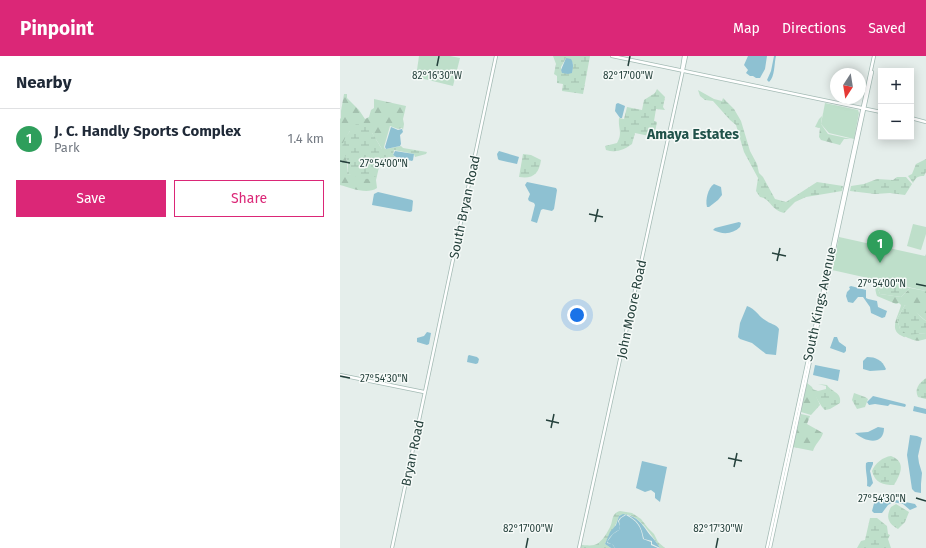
<!DOCTYPE html>
<meta charset="utf-8">
<style>
body{margin:0;font-family:"Fira Sans",sans-serif;background:#f6f6f7;color:#1f2937}
.controls{position:absolute;right:12px;top:12px;display:grid;overflow:hidden;border-radius:0px;box-shadow:0 2px 10px #0003}
.controls button{width:36px;height:36px;display:grid;place-items:center;padding:0;border:0;border-bottom:1px solid #e0e1e3;background:#fff;color:#1f2937;font:20px sans-serif}
.compass{position:absolute;left:490px;top:12px;width:36px;height:36px;border-radius:50%;background:#fff;box-shadow:0 2px 10px #0003;rotate:192deg}
.you{position:absolute;left:237px;top:259px;width:14px;height:14px;margin:-10px;border:3px solid #fff;border-radius:50%;background:#1a73e8;box-shadow:0 0 0 6px #1a73e833}
.badge{display:grid;place-items:center;width:26px;height:26px;border-radius:50%;background:#db2777;color:#fff;font-size:13px;font-weight:700}
.pin{position:absolute;translate:-50% -33px;filter:drop-shadow(0 1px 2px #0008)}
.pin::after{content:'';position:absolute;top:21px;width:14px;height:12px;background:inherit;clip-path:polygon(0 0,100% 0,50% 100%)}
.list{margin:0;padding:0;list-style:none}
h2{display:flex;justify-content:space-between;align-items:center;height:52px;margin:0;padding:0 16px;font-size:17px}
h2 small{font-size:13px;font-weight:400;color:#747a83}
.list li{display:grid;grid-template-columns:26px 1fr auto;gap:12px;align-items:center;box-sizing:border-box;height:60px;padding:0 16px;border-top:1px solid #e0e1e3}
.list b{display:block;font-size:15px;white-space:nowrap}
.list p{margin:0;font-size:13px;white-space:nowrap;color:#747a83}
.list em{font-size:13px;font-style:normal;color:#747a83}
.actions{display:flex;gap:8px;padding:12px 16px}
.actions a{flex:1;padding:9px 0;border:1px solid #db2777;border-radius:0px;text-align:center;font-size:14px;color:#db2777}
.actions .main{background:#db2777;color:#fff}
.map{position:relative;flex:none;width:586px;height:492px;overflow:hidden}
header{display:flex;align-items:center;gap:24px;box-sizing:border-box;height:56px;padding:0 20px;background:#db2777;color:#fff}
header strong{font-size:19px}
nav{display:flex;gap:22px;margin-inline-start:auto;font-size:14px}
main{display:flex}
aside{flex:1;background:#fff}
.map>svg:first-child{display:block}
</style>
<header>
<strong>Pinpoint</strong>
<nav><a>Map</a><a>Directions</a><a>Saved</a></nav>
</header>
<main>
<aside>
<h2>Nearby<small></small></h2>
<ul class="list">
<li><span class="badge" style="background:#2e9e5b">1</span><div><b>J. C. Handly Sports Complex</b><p>Park</p></div><em>1.4 km</em></li>
</ul>
<div class="actions"><a class="main">Save</a><a>Share</a></div>
</aside>
<div class="map">
<svg width="586" height="492" viewBox="0 0 586 492">
<defs>
<pattern id="forest-firs" width="22" height="20" patternUnits="userSpaceOnUse"><rect width="22" height="20" fill="#bedfca"/><path d="M5 1l3.5 6h-7zM16 11l3.5 6h-7z" fill="#a3c0ae"/></pattern>
<pattern id="wetland-marsh" width="20" height="14" patternUnits="userSpaceOnUse"><rect width="20" height="14" fill="#bedfca"/><path d="M1 5h8M5 5V1M11 12h8M15 12V8" fill="none" stroke="#a3c0ae"/></pattern>
</defs>
<rect width="100%" height="100%" fill="#e5eeeb"/>
<g fill="#bedfca">
<polygon points="79,0 110,0 120,2 113,30 76,21"/>
<polygon points="485,47 518,54 519,57 514,83 489,77 481,68"/>
<polygon points="573,168 586,171 586,178 581,194 567,190"/>
<polygon points="499,181 585,200 586,198 586,235 492,214"/>
</g>
<g fill="url(#forest-firs)">
<path d="M4,38H7V42L19,54L25,63L29,61L31,54L34,52V43L66,50L63,63L64,68L63,74L62,72L58,73L50,70L44,91L45,93H42L32,77L10,75C0,89 7,94 7,108C7,111 7,114 7,118L14,119L37,120L36,124L37,132C27,139 11,132 0,129V63L1,62V55Z"/>
<polygon points="482,60 481,68 488,78 511,83 504,83 500,89 481,84 479,81 480,72 475,71 479,63"/>
<path d="M530,224L540,225L538,233L540,238L561,241L570,232L586,235V265L578,258L565,249L557,263L560,273L576,278L586,277V283C576,286 577,285 568,282C562,279 567,283 562,280C548,274 559,259 561,249L559,247L556,248L537,240C534,233 537,228 530,224Z"/>
<polygon points="467,327 472,331 480,349 471,359 461,356"/>
<path d="M461,358L470,360L467,368L483,377C481,384 475,388 473,395L453,391Z"/>
</g>
<g fill="url(#wetland-marsh)" fill-rule="evenodd">
<path d="M213,0H250L243,38L222,35L223,28L217,27V20L214,18L216,8ZM226,2L233,7L232,17L221,15V11Z"/>
<path d="M317,33L325,41L323,51L325,54L316,53L314,65L317,66L314,81L295,77L292,88C284,94 276,97 266,94L265,90L277,87C283,77 278,73 279,62L284,63L287,51L302,54L304,44L315,37Z"/>
<path d="M358,34L374,43L382,45L383,42L394,53L401,65L410,95L417,108L419,117L423,121L435,143L446,146L477,126L503,130L502,135L466,141L455,146L444,157C430,153 431,143 420,141L416,135L418,122L404,96L396,69L390,64L373,45L365,44L360,40Z"/>
<path d="M16,68C31,69 34,81 42,93H46L61,90L63,92L87,96L86,98L75,101L74,98L54,94L53,99L55,101C40,100 40,108 37,120L27,123L7,118L8,107L2,91L3,87L6,80Z"/>
<path d="M183,98L191,99L201,104C199,118 193,123 179,121Z"/>
<path d="M586,103V116L584,120C578,120 576,121 573,127L568,120L572,118L576,108Z"/>
<polygon points="557,121 566,121 572,128 565,139 550,137 535,138 510,135 511,130 524,128 537,123 553,124"/>
<polygon points="540,225 570,232 561,241 540,238 538,233"/>
<path d="M565,249C575,251 578,260 586,265V277L568,279L560,273L557,263Z"/>
<path d="M586,322V343L578,341C574,333 579,327 586,322Z"/>
<path d="M478,328L487,329C491,336 502,336 500,347L490,353L485,354C481,351 474,338 472,333L478,335L486,333V330Z"/>
<polygon points="514,337 525,341 528,343 525,351 517,353 512,344"/>
<path d="M551,400C567,406 560,419 554,429C543,429 535,427 532,415C535,407 543,401 551,400Z"/>
<path d="M556,448L569,456L565,466L558,473C549,468 545,462 551,451Z"/>
<path d="M280,455L292,457L301,463L308,472L314,478L318,486L325,492H320C312,480 296,452 279,460C276,470 270,478 265,488L271,492H240L241,489C244,489 250,490 254,489C260,488 266,479 269,473C274,466 270,458 280,455Z"/>
<polygon points="530,462 537,462 547,470 548,478 550,479 548,483 551,492 517,492 521,485 525,484"/>
</g>
<g fill="#8ec1d2">
<polygon points="408,0 427,0 425,13 420,22 416,22 413,20 410,20 406,17 408,14 404,9"/>
<path d="M434,0H436C434,8 435,21 429,26L427,24L431,15Z"/>
<path d="M226,2L231,3C234,8 233,12 232,17L228,18L222,17L221,14Z"/>
<polygon points="278,47 285,50 282,62 280,62 275,55 276,48"/>
<polygon points="51,71 58,74 62,73 63,76 60,79 61,88 60,90 46,93 45,91"/>
<polygon points="55,95 74,98 73,104 72,105 56,101 53,99"/>
<polygon points="159,95 179,101 177,108 159,104 158,103 157,98"/>
<polygon points="187,126 216,132 217,134 214,153 212,155 203,153 201,154 197,167 191,165 195,149 194,147 189,145 188,143 190,138 185,129"/>
<path d="M374,128L381,131L382,139L378,144L369,151H367C365,144 368,132 374,128Z"/>
<polygon points="38,136 72,144 73,145 72,155 70,156 32,149 34,138"/>
<path d="M399,166L401,167L400,171C393,178 383,179 373,174L375,172Z"/>
<polygon points="511,230 526,234 526,242 528,243 537,245 538,251 547,255 545,261 542,262 531,257 530,251 523,241 518,241 513,247 508,246 506,240 507,236 510,233 509,231"/>
<path d="M407,250C416,253 418,260 425,264C430,268 436,268 439,273L436,299L426,298L412,287L400,283L398,281L400,267Z"/>
<polygon points="87,276 91,277 89,288 87,289 77,286 77,282 84,280"/>
<polygon points="494,281 497,281 499,286 506,291 506,295 504,297 490,292"/>
<polygon points="129,299 137,301 139,303 138,307 136,308 127,306 128,300"/>
<path d="M527,301C536,301 542,304 546,313L545,314L530,315L523,313V305Z"/>
<polygon points="475,309 500,314 498,325 473,319"/>
<polygon points="533,340 565,348 566,349 565,351 550,348 548,350 535,348 529,349 527,346"/>
<polygon points="574,350 586,353 586,358 573,355"/>
<path d="M538,371L544,372C544,390 525,386 515,377L528,376Z"/>
<polygon points="570,379 577,380 582,382 578,400 579,407 582,417 581,428 581,437 575,436 572,433 567,399"/>
<polygon points="302,405 327,411 320,446 315,442 315,437 311,434 305,436 296,432"/>
<path d="M528,406H533V408L530,415L533,427L530,431L527,430C528,422 525,415 526,407Z"/>
<polygon points="536,440 575,448 577,451 570,454 563,448 553,446 548,449 542,457 534,457 532,455"/>
<path d="M283,458C299,461 301,467 310,479C314,483 317,487 320,492L312,488V485L304,483C301,469 298,465 286,458L280,462L278,465L280,470L279,474C274,476 268,482 267,487L272,488L275,492H271L265,488L270,476L276,469L279,460Z"/>
<path d="M286,459C297,465 301,470 303,483L311,486V489L318,492H275L273,489L267,486L273,478L279,474L280,470L279,465L281,462Z"/>
</g>
<g fill="none" stroke-linecap="round" stroke-linejoin="round">
<defs>
<g id="secondary">
<polyline points="272,0 541,56"/>
<polyline points="342,13 344,0"/>
<polyline points="571,62 586,66"/>
<polyline points="0,319 84,336"/>
<polyline points="52,492 156,0"/>
<polyline points="239,492 346,0"/>
<polyline points="427,492 534,0"/>
<polyline points="430,492 532,16"/>
</g>
</defs>
<use href="#secondary" stroke="#a3bab4" stroke-width="4"/>
<use href="#secondary" stroke="#fff" stroke-width="2.5"/>
</g>
<path fill="none" stroke="#24403b" stroke-width="1.5" d="M97,10L99,0M288,10L290,0M0,105L10,107M249,158L263,161M255,166L258,153M432,197L446,200M437,205L440,192M576,228L586,230M0,320L10,322M206,364L219,367M211,372L214,358M388,402L402,405M394,411L397,397M576,442L586,445M186,492L188,482M376,492L378,482"/>
<g text-anchor="middle" stroke-width="3" stroke-linejoin="round" paint-order="stroke">
<g font-size="13" fill="#24403b" stroke="#f6faf8">
<text transform="translate(124 151) rotate(-78)" y="5">South Bryan Road</text>
<text transform="translate(479 248) rotate(-78)" y="5">South Kings Avenue</text>
<text transform="translate(291 253) rotate(-78)" y="5">John Moore Road</text>
<text transform="translate(72 397) rotate(-78)" y="5">Bryan Road</text>
</g>
<g font-size="14" font-weight="bold" fill="#20524a" stroke="#f6faf8">
<text x="353" y="83">Amaya Estates</text>
</g>
</g>
<g font-size="10" text-anchor="middle" fill="#24403b" stroke="#f6faf8" stroke-width="3" stroke-linejoin="round" paint-order="stroke">
<text x="97" y="23">82°16'30"W</text>
<text x="288" y="23">82°17'00"W</text>
<text x="44" y="111">27°54'00"N</text>
<text x="542" y="231">27°54'00"N</text>
<text x="44" y="326">27°54'30"N</text>
<text x="542" y="446">27°54'30"N</text>
<text x="188" y="476">82°17'00"W</text>
<text x="378" y="476">82°17'30"W</text>
</g>
</svg>
<div class="controls">
<button>+</button>
<button>−</button>
</div>
<svg class="compass" viewBox="-18 -18 36 36"><path d="M0-13l5 13h-10z" fill="#e53935"/><path d="M0 13l5-13h-10z" fill="#747a83"/></svg>
<div class="you"></div>
<div class="pin badge" style="left:540px;top:207px;background:#2e9e5b">1</div>
</div>
</main>
